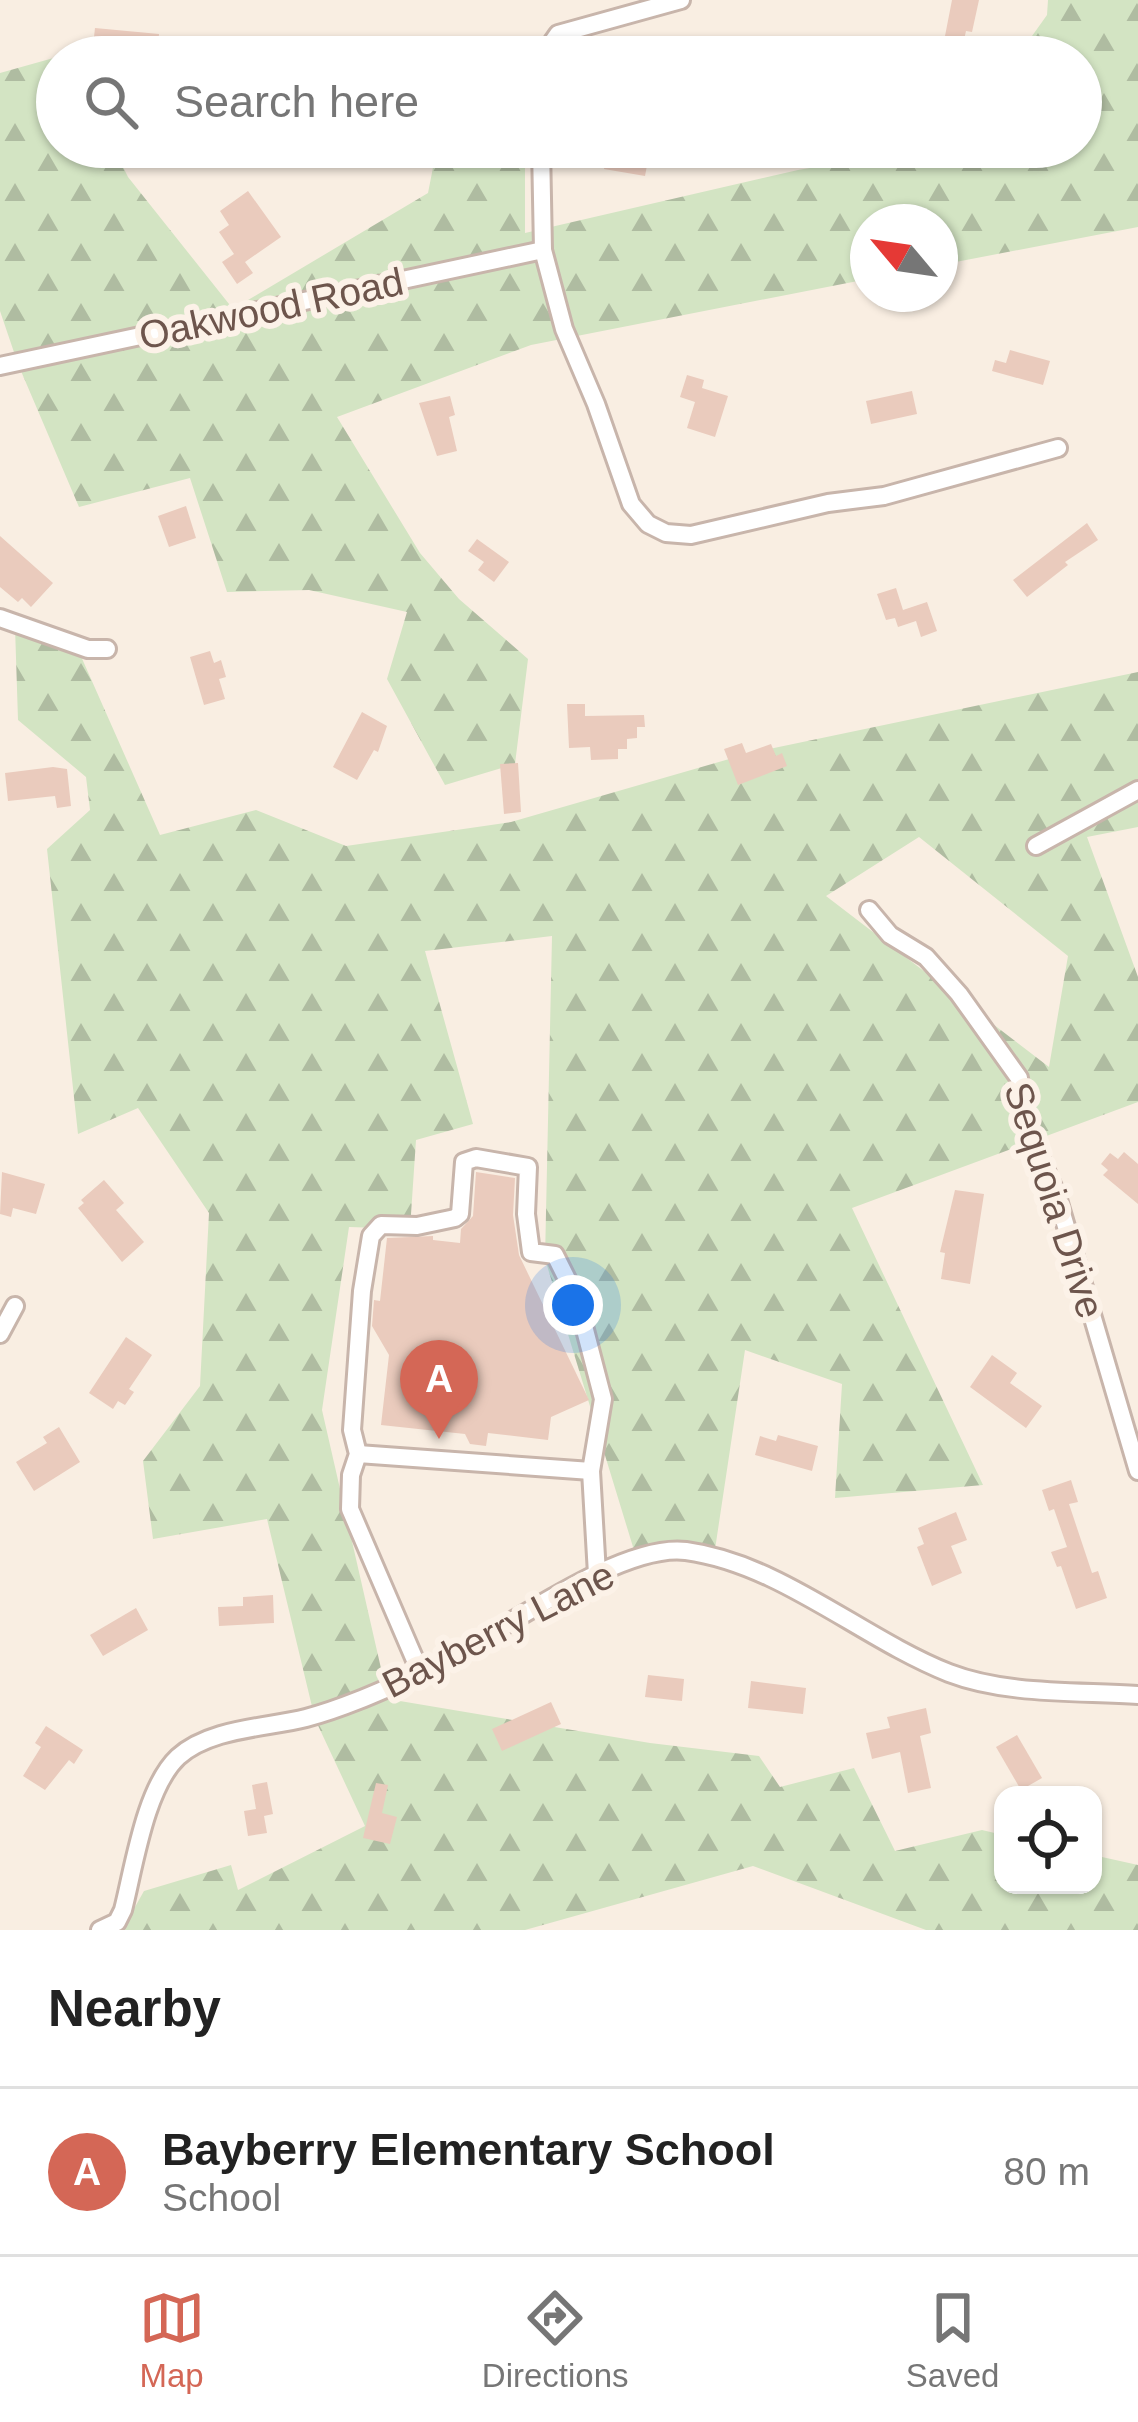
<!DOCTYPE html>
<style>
body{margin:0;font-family:Arial,sans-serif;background:#f6f6f6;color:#222}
.controls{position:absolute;right:36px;bottom:36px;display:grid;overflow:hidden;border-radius:24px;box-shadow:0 3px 9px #0004}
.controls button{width:108px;height:108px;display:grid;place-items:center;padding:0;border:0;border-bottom:3px solid #e0e0e0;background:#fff;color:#222;font:60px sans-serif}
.compass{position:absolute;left:850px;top:204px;width:108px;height:108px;border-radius:50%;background:#fff;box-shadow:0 3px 9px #0004;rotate:299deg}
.you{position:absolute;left:573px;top:1305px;width:42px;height:42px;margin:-30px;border:9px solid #fff;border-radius:50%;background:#1a73e8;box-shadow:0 0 0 18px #1a73e833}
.badge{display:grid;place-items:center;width:78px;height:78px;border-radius:50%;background:#d46756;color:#fff;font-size:39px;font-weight:700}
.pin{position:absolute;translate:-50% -99px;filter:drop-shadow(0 3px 6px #0008)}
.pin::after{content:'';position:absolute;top:63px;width:42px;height:36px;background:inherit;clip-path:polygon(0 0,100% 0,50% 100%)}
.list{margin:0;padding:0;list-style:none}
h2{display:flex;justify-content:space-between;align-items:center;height:156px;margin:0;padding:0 48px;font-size:51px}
h2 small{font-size:39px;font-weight:400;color:#767676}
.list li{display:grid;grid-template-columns:78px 1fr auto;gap:36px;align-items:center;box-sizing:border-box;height:168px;padding:0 48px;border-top:3px solid #e0e0e0}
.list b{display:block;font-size:45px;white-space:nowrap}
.list p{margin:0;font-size:39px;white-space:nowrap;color:#767676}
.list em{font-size:39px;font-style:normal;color:#767676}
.icon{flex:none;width:66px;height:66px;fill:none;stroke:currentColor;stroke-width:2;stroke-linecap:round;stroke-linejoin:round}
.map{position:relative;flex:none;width:1138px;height:1930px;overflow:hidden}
.search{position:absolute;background:#fff;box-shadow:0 3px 9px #0004;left:36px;right:36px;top:36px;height:132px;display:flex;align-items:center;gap:30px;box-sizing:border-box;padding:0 42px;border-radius:66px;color:#767676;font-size:45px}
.sheet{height:324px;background:#fff}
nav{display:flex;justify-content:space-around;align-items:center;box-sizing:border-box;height:168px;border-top:3px solid #e0e0e0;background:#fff;font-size:33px;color:#767676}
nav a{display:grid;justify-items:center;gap:6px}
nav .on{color:#d46756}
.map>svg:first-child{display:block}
</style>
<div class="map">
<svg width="1138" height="1930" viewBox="0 0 1138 1930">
<defs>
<pattern id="forest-firs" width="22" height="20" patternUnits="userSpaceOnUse" patternTransform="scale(3)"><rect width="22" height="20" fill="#d3e4c3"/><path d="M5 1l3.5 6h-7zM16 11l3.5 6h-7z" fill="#afbca1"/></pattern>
</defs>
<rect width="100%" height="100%" fill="#f9eee2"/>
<g fill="url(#forest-firs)" fill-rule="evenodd">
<polygon points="1048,0 1138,0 1138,227 940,265 940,222 868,222 868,279 531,345 337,417 420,553 459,599 528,659 515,764 445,785 387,679 407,612 309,590 227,592 190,478 79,507 18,364 0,311 0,73 57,57 57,147 113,147 128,177 233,309 428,193 437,147 525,147 525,233 798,170 931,147 1081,147 1081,57 1017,57 1047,15"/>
<path d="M15,627L76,645L160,835L256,810L346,846L511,822L750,753L1138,672V827L1087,837L1138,977V1102L852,1208L983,1485L835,1498L842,1384L745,1350L714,1556L637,1560L545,1259L552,936L425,951L473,1124L416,1140L410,1229L349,1227L322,1410L388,1699L650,1743L759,1756L780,1787L854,1768L895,1851L982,1830L1003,1835V1885H1093V1855L1138,1865V1930H926L753,1866L525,1930H122L144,1891L231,1865L238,1890L365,1826L315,1719L267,1519L153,1539L143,1461L200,1386L209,1213L138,1108L78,1134L47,849L90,810L86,777L18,720ZM919,837L1068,956L1049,1067L826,896Z"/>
</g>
<g fill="#eacbbd">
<polygon points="952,0 979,0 972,32 966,31 964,40 945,36"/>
<polygon points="95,28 159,34 157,57 92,55"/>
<polygon points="608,147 628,147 627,151 649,155 645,176 604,169"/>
<polygon points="248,191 281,237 245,262 253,273 237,284 222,262 234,254 219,232 229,225 220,211"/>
<polygon points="1010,350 1050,361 1043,385 992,371 995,360 1006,363"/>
<polygon points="687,375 704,380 702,388 728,396 715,437 687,428 695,402 680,397"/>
<polygon points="912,391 917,414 871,424 866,401"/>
<polygon points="450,396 455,415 449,417 457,451 437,456 419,403"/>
<polygon points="186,506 196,538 169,547 158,516"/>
<polygon points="1087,523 1098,540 1065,562 1068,565 1027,597 1013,580"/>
<polygon points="0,536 53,583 31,607 22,598 18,602 0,587"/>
<polygon points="477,539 509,562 494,582 478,570 484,562 468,551"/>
<polygon points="896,588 903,610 927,602 937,631 921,637 916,621 898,627 895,618 886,620 877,594"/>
<polygon points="210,651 214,663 221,660 226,677 219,679 225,699 204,705 190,657"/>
<polygon points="567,704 585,704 585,716 644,715 645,727 637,727 637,738 627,739 627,749 618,749 618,759 591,760 590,747 569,748"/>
<polygon points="362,712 387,726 378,752 374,750 357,780 333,767"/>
<polygon points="742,743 746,753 771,744 776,756 782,753 787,766 738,785 724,749"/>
<polygon points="518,763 521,812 504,814 500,764"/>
<polygon points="53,767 67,769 71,806 57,808 55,796 8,801 5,773"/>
<polygon points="1124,1152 1138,1164 1138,1204 1103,1175 1108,1170 1101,1164 1110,1153 1118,1159"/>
<polygon points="2,1172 45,1184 36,1214 13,1208 11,1217 0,1214"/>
<polygon points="476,1172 515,1178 513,1215 519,1255 589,1400 551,1417 548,1440 488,1433 486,1446 470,1444 465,1434 381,1425 389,1355 372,1326 374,1300 380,1301 387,1238 433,1236 433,1240 460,1243 461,1229 473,1216"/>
<polygon points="104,1180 124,1203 116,1210 144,1242 122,1262 78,1208 84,1203 81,1200"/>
<polygon points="955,1190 984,1194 970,1284 941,1279 945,1253 940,1252"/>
<polygon points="126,1337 152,1355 129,1389 134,1392 125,1405 118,1401 113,1409 89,1393"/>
<polygon points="992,1355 1017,1373 1010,1383 1042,1406 1026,1428 970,1387"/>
<polygon points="59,1427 80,1462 34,1491 16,1462 47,1443 43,1437"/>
<polygon points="778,1435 818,1446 812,1471 755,1455 760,1436 776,1441"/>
<polygon points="1071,1480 1078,1502 1069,1504 1092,1573 1098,1571 1107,1598 1076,1609 1061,1566 1057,1567 1051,1552 1067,1547 1054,1509 1049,1511 1042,1490"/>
<polygon points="956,1512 967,1540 951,1546 962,1573 932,1586 917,1547 924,1544 918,1528"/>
<polygon points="273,1595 274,1623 219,1626 218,1607 243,1606 243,1597"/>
<polygon points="136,1608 148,1630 103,1656 90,1635"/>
<polygon points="648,1675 684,1679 682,1701 645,1697"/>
<polygon points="751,1681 806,1688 803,1714 748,1708"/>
<polygon points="551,1702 561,1724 502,1751 492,1729"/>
<polygon points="926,1708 931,1733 920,1736 931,1788 908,1793 900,1752 872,1759 866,1733 890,1728 887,1717"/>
<polygon points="46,1726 83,1750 74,1764 69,1760 45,1790 23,1776 41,1747 35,1743"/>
<polygon points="1017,1735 1042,1778 1021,1790 996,1747"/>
<polygon points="267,1782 273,1814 264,1816 267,1833 248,1836 244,1811 256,1809 252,1785"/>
<polygon points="376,1783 388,1785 382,1813 397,1817 390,1844 363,1838"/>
</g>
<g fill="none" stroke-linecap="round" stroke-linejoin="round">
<defs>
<g id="minor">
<polyline points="542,57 558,34 681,0"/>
<polyline points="541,147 543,250 564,329 596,404 631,504 648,524 666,533 691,535 828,503 884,496 1058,448"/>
<polyline points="0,366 543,250"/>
<polyline points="0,618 88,649 107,649"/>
<polyline points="1036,846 1138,790"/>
<polyline points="869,910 890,935 926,957 959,994 1019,1078 1023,1119 1057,1196 1138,1471"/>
<polyline points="0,1334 15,1306"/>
<polyline points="358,1454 591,1471"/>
<polyline points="421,1674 350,1509 351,1475 358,1454 352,1430 362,1291 371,1236 381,1225 417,1226 455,1218 460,1214 464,1162 476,1158 528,1167 526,1214 531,1252 555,1255 577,1299 603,1399 591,1471 597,1574"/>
<path d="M100,1930L117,1922L123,1910C134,1867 145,1788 178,1757C210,1728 266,1728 306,1718C344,1708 381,1691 417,1675C485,1645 615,1542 686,1551C781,1564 861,1638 949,1673C1006,1695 1077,1691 1138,1695"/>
</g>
</defs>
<use href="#minor" stroke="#c8b5ab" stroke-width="22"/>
<use href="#minor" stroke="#fff" stroke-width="16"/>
</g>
<g text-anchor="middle" stroke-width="12" stroke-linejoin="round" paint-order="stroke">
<g font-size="39" fill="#6d554c" stroke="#fcf2e8">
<text transform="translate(271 308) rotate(-12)" y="14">Oakwood Road</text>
<text transform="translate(1055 1200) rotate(72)" y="14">Sequoia Drive</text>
<text transform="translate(498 1629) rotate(-27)" y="14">Bayberry Lane</text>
</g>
</g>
</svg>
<div class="controls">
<button><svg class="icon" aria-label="locate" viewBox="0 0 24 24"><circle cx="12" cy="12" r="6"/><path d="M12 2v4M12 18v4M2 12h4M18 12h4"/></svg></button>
</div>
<svg class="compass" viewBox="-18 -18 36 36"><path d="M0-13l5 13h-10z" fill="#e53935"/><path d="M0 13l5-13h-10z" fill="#767676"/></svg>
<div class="you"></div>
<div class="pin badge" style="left:439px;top:1439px">A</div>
<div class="search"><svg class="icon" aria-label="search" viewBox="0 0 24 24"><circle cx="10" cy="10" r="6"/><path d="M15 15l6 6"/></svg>Search here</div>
</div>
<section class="sheet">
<h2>Nearby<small></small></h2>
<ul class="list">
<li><span class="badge">A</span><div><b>Bayberry Elementary School</b><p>School</p></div><em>80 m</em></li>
</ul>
</section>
<nav>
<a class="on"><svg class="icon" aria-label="map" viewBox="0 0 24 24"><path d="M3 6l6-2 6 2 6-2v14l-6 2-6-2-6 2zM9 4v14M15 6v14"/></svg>Map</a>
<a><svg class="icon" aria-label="directions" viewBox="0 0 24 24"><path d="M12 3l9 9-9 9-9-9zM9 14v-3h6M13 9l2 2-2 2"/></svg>Directions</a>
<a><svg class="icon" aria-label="saved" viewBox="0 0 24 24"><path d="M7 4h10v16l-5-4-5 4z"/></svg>Saved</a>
</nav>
